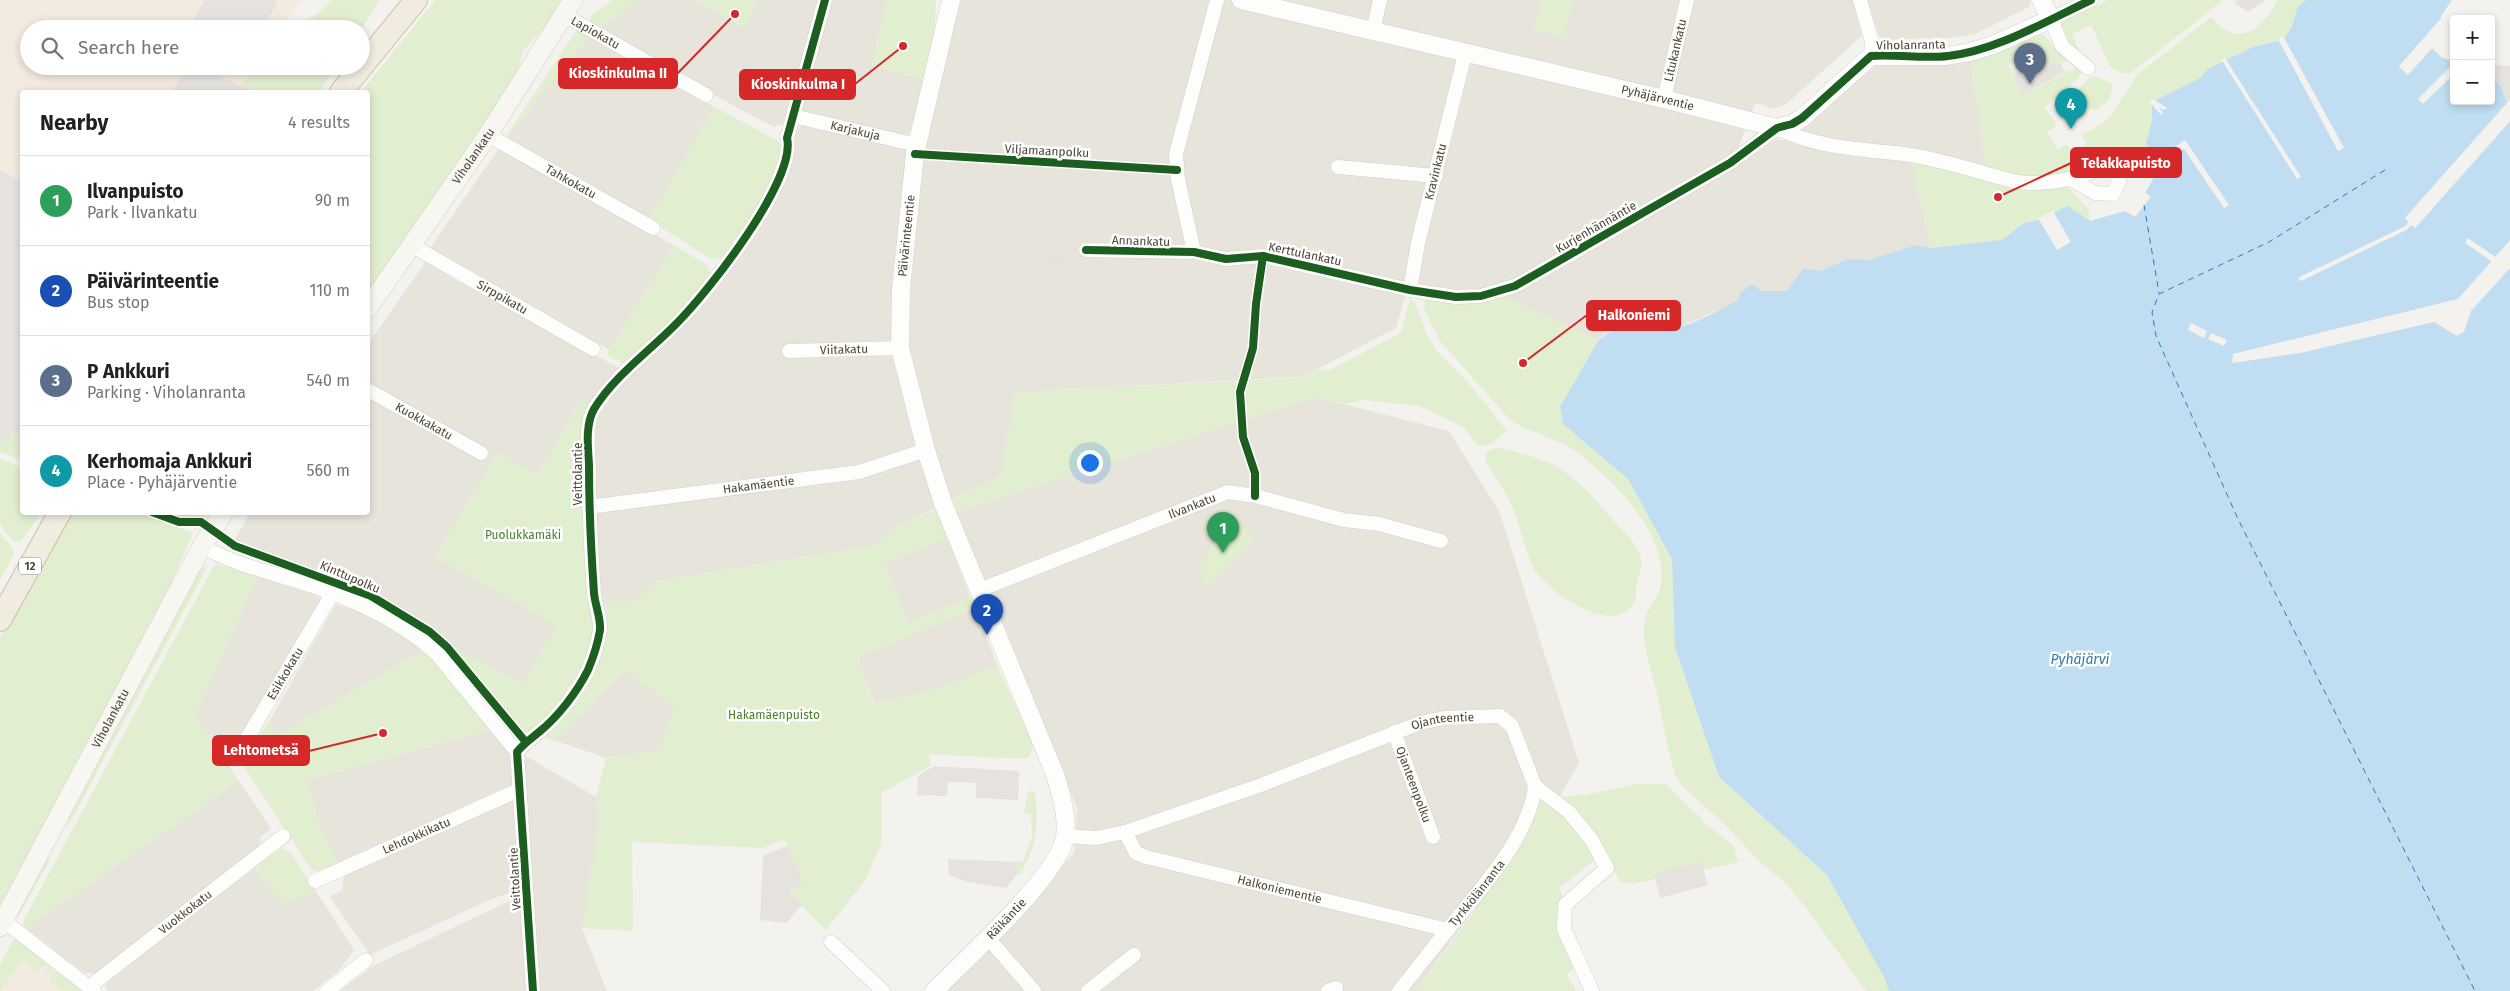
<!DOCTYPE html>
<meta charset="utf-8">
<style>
body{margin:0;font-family:"Fira Sans",sans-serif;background:#f2f2f2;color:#202124}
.controls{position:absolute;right:15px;top:15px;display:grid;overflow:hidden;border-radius:5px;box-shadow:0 2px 8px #0003}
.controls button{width:45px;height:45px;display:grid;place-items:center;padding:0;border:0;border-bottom:1px solid #e0e0e0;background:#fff;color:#202124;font:25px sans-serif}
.you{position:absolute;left:1089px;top:462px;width:18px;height:18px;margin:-12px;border:4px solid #fff;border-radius:50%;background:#1a73e8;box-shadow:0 0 0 8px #1a73e833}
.badge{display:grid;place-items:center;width:32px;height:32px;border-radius:50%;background:#1a73e8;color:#fff;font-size:16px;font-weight:700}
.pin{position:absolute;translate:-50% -41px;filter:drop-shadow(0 1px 2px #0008)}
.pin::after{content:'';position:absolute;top:26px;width:18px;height:15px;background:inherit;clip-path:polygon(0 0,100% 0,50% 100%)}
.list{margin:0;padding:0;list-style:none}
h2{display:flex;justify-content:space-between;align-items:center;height:65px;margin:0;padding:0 20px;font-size:21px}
h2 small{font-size:16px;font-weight:400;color:#757577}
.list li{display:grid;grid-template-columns:32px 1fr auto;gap:15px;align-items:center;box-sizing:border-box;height:90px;padding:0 20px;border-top:1px solid #e0e0e0}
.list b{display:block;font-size:19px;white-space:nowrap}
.list p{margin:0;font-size:16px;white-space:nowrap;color:#757577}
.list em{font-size:16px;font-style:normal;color:#757577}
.icon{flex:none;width:28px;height:28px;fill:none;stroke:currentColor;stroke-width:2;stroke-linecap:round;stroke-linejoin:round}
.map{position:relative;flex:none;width:2510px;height:991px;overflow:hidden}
.search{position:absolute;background:#fff;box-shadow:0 2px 8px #0003;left:20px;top:20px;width:350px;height:55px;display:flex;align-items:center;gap:12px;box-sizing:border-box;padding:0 18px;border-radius:28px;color:#757577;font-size:19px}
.panel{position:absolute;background:#fff;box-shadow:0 2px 8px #0003;left:20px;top:90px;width:350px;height:425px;border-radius:5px}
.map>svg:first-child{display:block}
</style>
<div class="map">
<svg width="2510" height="991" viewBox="0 0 2510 991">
<rect width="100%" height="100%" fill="#f4f2ee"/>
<g fill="#e7e4dc">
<polygon points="638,0 695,0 745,28 756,0 820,0 783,123 774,127 710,93 600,28"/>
<polygon points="831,0 887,0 872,66 923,79 911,131 907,136 805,114 802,110 801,105"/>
<polygon points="958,0 1855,0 1864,34 1785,105 1774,109 1755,103 1737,152 1510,283 1493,289 1401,293 1405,297 1396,328 1302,377 1016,392 1000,476 896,528 872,546 658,581 633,601 600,603 591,409 581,399 538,474 497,453 435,557 557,625 523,684 451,646 435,631 369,591 234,541 250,513 368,512 368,344 426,261 454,279 632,375 723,274 797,128 805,124 922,152"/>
<polygon points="1867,0 2030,0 2029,7 1975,34 1961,37 1883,40 1879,36"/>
<polygon points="592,36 714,107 778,141 719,259 710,258 648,219 508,140 544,90"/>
<polygon points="1970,60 1987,170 1851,146 1799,130 1867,68 1876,64"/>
<polygon points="1776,139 1911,160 1931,248 1916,245 1869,260 1848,259 1819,271 1804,268 1787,291 1761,291 1680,327 1630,327 1605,334 1598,341 1501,295"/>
<polygon points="499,148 674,245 609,350 438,256 430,248"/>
<polygon points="1316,397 1449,431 1500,513 1579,763 1489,921 1474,909 1416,991 944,991 1074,853 1077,808 956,512"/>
<polygon points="947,537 970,597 908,623 885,564"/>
<polygon points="258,576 317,596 321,600 226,761 195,715"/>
<polygon points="336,604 371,616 422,650 279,735 270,720"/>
<polygon points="975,608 997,665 944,687 874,704 858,657"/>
<polygon points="626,669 675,709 659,750 606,758 556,741"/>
<polygon points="491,730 509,750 513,759 514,781 511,785 338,863 317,819 307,780"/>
<polygon points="526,756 596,797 600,819 582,928 607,991 538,991 522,764"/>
<polygon points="239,781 271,828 261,837 259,847 97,973 84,973 26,928"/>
<polygon points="513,800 520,884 514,891 489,900 370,955 330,897 342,890 344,876"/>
<polygon points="254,867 283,904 316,891 354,950 339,970 313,991 107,991 105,987 107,981"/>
<polygon points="509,901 518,901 522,906 527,991 340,991 373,966"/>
</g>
<g fill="#f3ebdf">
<polygon points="0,0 301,0 282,29 29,29 29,66 255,66 242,86 249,90 247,92 22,92 22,438 12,432 6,443 0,439"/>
<polygon points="23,960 41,972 48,963 57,970 50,978 50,982 61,991 0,991"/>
</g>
<g fill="#e1eecf">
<path d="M331,0H379L361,30L282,29L289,19C308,27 318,13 331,0Z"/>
<polygon points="435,0 563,0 548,24 523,51 517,75 368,293 368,92 361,92"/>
<polygon points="613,0 638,0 600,28 590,22 591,16"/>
<polygon points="695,0 756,0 746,28"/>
<polygon points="887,0 936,0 935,27 923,79 872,66"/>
<polygon points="1541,0 1573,0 1564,38 1533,30"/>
<path d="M2108,0H2223L2131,73C2122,74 2117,72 2110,66L2091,25L2072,34L2079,50C2066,50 2064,37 2060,27L2065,21Z"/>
<path d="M2277,0H2307C2294,6 2297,12 2293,24C2291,29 2287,34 2284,38L2253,47L2208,69L2200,78L2152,102V120L2146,144L2157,159L2151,162L2131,148C2081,176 2043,185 1987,170L1970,60L2037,33L2044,35L2068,60L2061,64L2026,56L2008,65L2024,94L2077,67L2082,70L2079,77L2045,107L2057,126L2047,132L2058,150L2067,144L2073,152L2087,143L2081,135L2102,124L2112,114L2137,75L2211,17C2217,22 2223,30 2230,32C2249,41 2272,16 2277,0Z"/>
<polygon points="577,30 592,36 544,90 508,140 505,138"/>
<polygon points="255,66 337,66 319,92 247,92 248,90 241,86"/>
<polygon points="2095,76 2113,85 2109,100 2096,110 2091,109 2078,90 2089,78"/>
<polygon points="714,107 778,141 781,147 773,182 725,255 719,259 710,258 648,219"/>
<polygon points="1911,160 2017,187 2067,186 2089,210 2090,221 2039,220 2024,223 2002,240 1931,248"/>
<path d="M674,245L707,265L710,273C701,300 648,343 625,364L621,363L608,355V352Z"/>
<path d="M1501,295L1598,341L1560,407L1563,424L1628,479L1672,559L1675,647L1719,777L1827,875L1884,977L1889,991H1866L1806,908L1783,880L1762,864L1723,823L1684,788L1675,775C1667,747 1662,718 1656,689C1651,669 1643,647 1644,626C1644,611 1659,599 1661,584C1667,532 1615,482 1578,453C1558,438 1531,434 1510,420L1440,341L1424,309L1425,300L1430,298Z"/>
<polygon points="1410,299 1415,302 1427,335 1436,350 1466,380 1507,431 1491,444 1478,446 1463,427 1419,406 1365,400 1344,404 1316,397 956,512 952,501 1000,475 1016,392 1297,378 1317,369 1328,371 1401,333"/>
<polygon points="581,399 591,408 597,628 584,669 552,715 527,736 492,697 451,646 523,684 556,625 435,557 497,453 538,474"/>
<polygon points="12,432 22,438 22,460 0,452 0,439 6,442"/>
<path d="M1499,448C1561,461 1574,475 1614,521C1624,532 1637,543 1641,558C1643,566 1638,579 1636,587C1636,592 1636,599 1634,602C1615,639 1551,593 1536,572C1526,559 1521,525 1513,508C1506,492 1495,477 1486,462L1485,456L1490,450Z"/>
<polygon points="0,459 22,467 22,512 41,513 21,541 16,542 11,539 0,524"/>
<polygon points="936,509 947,537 885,564 908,623 970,597 975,608 858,657 873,704 944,687 997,665 1033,745 1030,756 1024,759 929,754 931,766 881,793 881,844 866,879 826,930 790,894 792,890 804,885 784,839 763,848 632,842 633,931 582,928 599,819 596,797 606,758 659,750 675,709 625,669 556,741 547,739 545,735 579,692 600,603 633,601 658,581 872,546 896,528"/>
<polygon points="71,513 140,513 193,533 153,623 0,912 0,637"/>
<polygon points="160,513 208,512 208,513 205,516 173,517"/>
<polygon points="1232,515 1254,539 1207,587 1198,567"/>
<polygon points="0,533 11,546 14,554 0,580"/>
<polygon points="209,564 66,830 69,813 199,571"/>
<polygon points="215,564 258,576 195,715 239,781 26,928 23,924 24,920"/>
<polygon points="422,650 432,658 491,730 307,780 317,819 338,863 320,871 314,871 309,866 241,762 270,720 279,735"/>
<polygon points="1637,784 1665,784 1701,818 1702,821 1734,846 1738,862 1703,870 1701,863 1654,873 1655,879 1631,884 1620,881 1595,838 1557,797 1590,794"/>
<path d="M1028,791L1035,792C1039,822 1037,850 1019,875L1017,874L1018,862L1023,861L1032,837L1031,814L1024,813Z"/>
<path d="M1538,799H1545C1563,816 1588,835 1595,860L1559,888L1564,899L1559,921L1580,963L1567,974L1576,991H1416L1505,869Z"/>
<polygon points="282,848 290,852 316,891 283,904 254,867"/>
<polygon points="54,853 18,917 14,915 38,871"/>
<polygon points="17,938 48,963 38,972 23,960 0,991 0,965 13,940"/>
<polygon points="57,970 84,991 61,991 50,982 50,978"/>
</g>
<g fill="#e6e3df">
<polygon points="205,0 275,0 278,2 262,29 204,29 192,22"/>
<polygon points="2238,0 2266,0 2248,12 2234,3"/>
<polygon points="2042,60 2061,64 2065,72 2023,94 2013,74"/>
<polygon points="2497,65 2510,66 2510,101 2507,103 2501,86 2491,77 2491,69"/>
<polygon points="187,66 199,66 249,90 247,92 172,92"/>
<polygon points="0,170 22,183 22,438 12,432 6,443 0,439"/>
<polygon points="1044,244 1076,246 1074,263 1043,261"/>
<polygon points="934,766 1019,771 1018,800 976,798 976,783 948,782 947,796 917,795 918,776"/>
<polygon points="787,846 804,885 792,889 790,894 802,905 786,923 760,920 763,856"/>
<polygon points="948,859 1018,862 1017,874 1006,888 968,882 949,875"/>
<polygon points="1701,862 1708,885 1660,898 1654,873"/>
</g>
<path fill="#c0ddf1" d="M2307,0H2452L2441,16L2442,17L2399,67L2408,74L2432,48L2441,57L2454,62V101H2491V77L2501,86L2507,103L2405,218L2409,222L2404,227L2299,278L2301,281L2406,230L2411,225L2415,228L2510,121V240L2458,299L2233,354L2232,363L2300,353L2434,322L2457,336L2464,332L2471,311L2510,268V991H1889L1884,977L1827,875L1719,777L1675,647L1672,559L1628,479L1563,424L1560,407L1598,341C1624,317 1652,333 1680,327C1695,324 1722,308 1737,301L1740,293L1752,284L1761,291H1786L1804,268L1819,271L1848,259L1869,260L1916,245L1931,248L2002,240L2024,223L2039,220L2068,206L2090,221L2125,211L2129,212L2145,193L2161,165L2146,144L2152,120V102L2200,78L2208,69L2253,47L2284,39C2287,34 2291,29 2293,24C2297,12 2294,6 2307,0Z"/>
<g fill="#f4f2ee">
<polygon points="2454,0 2444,19 2403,66 2408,71 2431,46 2432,48 2408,75 2399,66 2442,18 2441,16"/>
<polygon points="2283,36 2344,148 2338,151 2279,41 2278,39"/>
<polygon points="2225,58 2301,177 2297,179 2223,62 2221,60"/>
<polygon points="2454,63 2454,74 2423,104 2418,99"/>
<polygon points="2153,99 2167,108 2164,110 2158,107 2163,112 2161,115 2149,101"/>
<polygon points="2507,103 2509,104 2408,218 2411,222 2415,225 2510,118 2510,121 2415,228 2411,225 2406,230 2300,281 2299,277 2404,227 2409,222 2405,218"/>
<polygon points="2185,140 2229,205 2224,208 2184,149 2161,165 2157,159"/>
<polygon points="2143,191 2151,197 2135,217 2125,211 2129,210"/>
<polygon points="2053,211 2071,242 2057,250 2038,218"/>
<polygon points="2468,238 2497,258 2494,263 2465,243"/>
<polygon points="2449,301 2450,303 2398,317 2397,315"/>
<polygon points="2191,323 2207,331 2204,338 2188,330"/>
<polygon points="2211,333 2227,340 2224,346 2208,339"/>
</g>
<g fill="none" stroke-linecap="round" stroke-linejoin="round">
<g stroke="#2e7ab2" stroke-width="1" stroke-dasharray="6 5" stroke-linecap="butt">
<polyline points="2385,170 2269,242 2159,294 2152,312 2156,336 2238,519 2475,991"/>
<polyline points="2144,205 2159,293"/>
</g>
<defs>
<g id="minor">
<polyline points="1860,0 1872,42 1871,56"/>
<path id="s1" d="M564,15L706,95"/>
<polyline points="1373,31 1380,0"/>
<polyline points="2088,68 2062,46 2051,19 2091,0"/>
<path id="s2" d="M1664,99L1687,0"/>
<path id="s3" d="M793,116L917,145"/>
<path id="s4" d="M488,135L653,228"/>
<polyline points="1338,167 1436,176"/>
<path id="s5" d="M411,245L593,349"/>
<path d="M1086,250L1194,252L1226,259L1263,256L1410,290L1456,297L1481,296L1515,286L1730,163L1777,128C1818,148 1860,149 1904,154C1942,159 1980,173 2017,182C2053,186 2078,178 2111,165L2117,173L2119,182L2113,194L2095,193L2073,180"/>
<polyline points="1194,252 1178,179 1176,154 1217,0"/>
<path id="s6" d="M1410,290L1418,243L1465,54"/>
<path id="s7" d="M789,351L900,348"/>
<path id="s8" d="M368,390L481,453"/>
<path id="s9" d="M589,507L859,472L926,450"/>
<path d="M202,546C229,562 261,570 291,579C343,595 395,616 436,653L517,752"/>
<path id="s10" d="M979,590L1228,492L1255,496L1344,520L1379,524L1441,541"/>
<path id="s11" d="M1394,732L1433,837"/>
<path id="s12" d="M239,752L332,594"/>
<path id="s13" d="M1125,832L1136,853L1146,857L1448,930"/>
<path id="s14" d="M1065,836L1096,838L1125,832L1261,785L1420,723L1444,718L1500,716L1512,726L1535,786L1569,812L1591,839L1607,868L1565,905L1564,929L1592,991"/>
<path id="s15" d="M315,881L519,790"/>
<polyline points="3,920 94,991"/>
<polyline points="988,938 1034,991"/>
<polyline points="831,942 883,991"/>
<path id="s16" d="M89,987L283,836"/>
<polyline points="327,991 366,960"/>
<path d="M533,991L517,752C524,743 531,739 539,732C558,717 577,692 588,670C593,658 598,643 600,630C601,618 595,605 594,593C591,550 589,508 589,465C588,448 585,425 594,409C615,375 650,351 678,322C708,292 797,179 787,138L825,0"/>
<polyline points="1088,991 1134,955"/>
<polyline points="1328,991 1336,988"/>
<path id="s17" d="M1399,991C1416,970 1432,949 1449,928C1480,890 1530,836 1535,786"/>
</g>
<g id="tertiary">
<path id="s18" d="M1241,0L1664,99L1777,128L1792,124L1802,118L1871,56H1947L1970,52L1993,45L2051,19L2041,0"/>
<path id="s19" d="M934,991C963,962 1060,874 1065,837C1068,816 1061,796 1056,777L943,503L926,450L900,348L901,289L915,154L951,0"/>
</g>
<g id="secondary">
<path id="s20" d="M368,308L488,135L573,0"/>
<path id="s21" d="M0,927L202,546L224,512"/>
</g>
<g id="trunk">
<polyline points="341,92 416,0"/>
<polyline points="0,620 60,512"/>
</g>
</defs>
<use href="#minor" stroke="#d2d0cb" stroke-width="15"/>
<use href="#tertiary" stroke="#d2d0cb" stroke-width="19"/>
<use href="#secondary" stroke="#d3cfc5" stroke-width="20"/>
<use href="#trunk" stroke="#ccbfa9" stroke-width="24"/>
<use href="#minor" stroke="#fdfdfc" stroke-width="14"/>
<use href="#tertiary" stroke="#fdfdfc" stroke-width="18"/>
<use href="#secondary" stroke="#f7f6f1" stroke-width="19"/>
<use href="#trunk" stroke="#f0ece0" stroke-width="22"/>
<defs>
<g id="cycleway">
<polyline points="915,154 1177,170"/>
<path d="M1086,250L1194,252L1226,259L1263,256L1410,290L1456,297L1481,296L1515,286L1730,163L1777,128L1792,124L1802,118L1871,56C1897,54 1923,59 1948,56C1996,51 2048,20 2091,0"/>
<polyline points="1255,496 1255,473 1243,437 1240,392 1253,348 1256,304 1263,256"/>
<polyline points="152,512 179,522 201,522 235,546 371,596 430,632 447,647 525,741"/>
<path d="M533,991L517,752C524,743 531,739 539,732C558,717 577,692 588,670C593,658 598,643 600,630C601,618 595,605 594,593C591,550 589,508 589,465C588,448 585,425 594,409C615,375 650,351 678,322C708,292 797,179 787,138L825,0"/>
</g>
</defs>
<use href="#cycleway" stroke="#fff" stroke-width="11"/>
<use href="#cycleway" stroke="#1b5e20" stroke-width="8"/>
</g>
<g text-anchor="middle" stroke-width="5" stroke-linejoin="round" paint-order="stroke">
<rect fill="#fff" stroke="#817c74" stroke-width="1" x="19" y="557.5" width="22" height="17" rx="4"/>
<g font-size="11" font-weight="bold" fill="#4b4439">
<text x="30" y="570">12</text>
</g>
<g font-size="12" fill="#4b4439" stroke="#fff">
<text dy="4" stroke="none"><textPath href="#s1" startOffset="36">Lapiokatu</textPath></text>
<text transform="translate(1911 45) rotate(-1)" y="4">Viholanranta</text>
<text dy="4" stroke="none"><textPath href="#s2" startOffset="50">Litukankatu</textPath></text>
<text dy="4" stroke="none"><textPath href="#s18" startOffset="428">Pyhäjärventie</textPath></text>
<text dy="4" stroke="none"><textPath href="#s3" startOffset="64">Karjakuja</textPath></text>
<text transform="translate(1047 151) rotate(3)" y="4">Viljamaanpolku</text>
<text dy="4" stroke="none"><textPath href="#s20" startOffset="185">Viholankatu</textPath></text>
<text dy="4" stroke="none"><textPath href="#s6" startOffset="121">Kravinkatu</textPath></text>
<text dy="4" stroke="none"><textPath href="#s4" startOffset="95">Tahkokatu</textPath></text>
<text transform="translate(1596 227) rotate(-30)" y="4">Kurjenhännäntie</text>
<text dy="4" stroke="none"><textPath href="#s19" startOffset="835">Päivärinteentie</textPath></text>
<text transform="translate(1141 241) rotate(2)" y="4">Annankatu</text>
<text transform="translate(1305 254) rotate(12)" y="4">Kerttulankatu</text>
<text dy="4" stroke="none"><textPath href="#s5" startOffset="105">Sirppikatu</textPath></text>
<text dy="4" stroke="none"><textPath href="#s7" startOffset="55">Viitakatu</textPath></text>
<text dy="4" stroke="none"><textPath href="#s8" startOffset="64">Kuokkakatu</textPath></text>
<text transform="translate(578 474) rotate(-90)" y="4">Veittolantie</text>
<text dy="4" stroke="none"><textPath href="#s9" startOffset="171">Hakamäentie</textPath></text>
<text dy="4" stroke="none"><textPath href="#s10" startOffset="229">Ilvankatu</textPath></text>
<text transform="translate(350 577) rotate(23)" y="4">Kinttupolku</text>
<text dy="4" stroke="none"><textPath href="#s12" startOffset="91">Esikkokatu</textPath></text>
<text dy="4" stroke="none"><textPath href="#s21" startOffset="236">Viholankatu</textPath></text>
<text dy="4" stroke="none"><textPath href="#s14" startOffset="398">Ojanteentie</textPath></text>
<text dy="4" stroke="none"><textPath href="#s11" startOffset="56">Ojanteenpolku</textPath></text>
<text dy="4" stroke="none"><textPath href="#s15" startOffset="111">Lehdokkikatu</textPath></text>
<text transform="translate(515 879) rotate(-93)" y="4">Veittolantie</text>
<text dy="4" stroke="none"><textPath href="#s13" startOffset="172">Halkoniementie</textPath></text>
<text dy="4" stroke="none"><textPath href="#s17" startOffset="125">Tyrkkölänranta</textPath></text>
<text dy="4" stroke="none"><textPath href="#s16" startOffset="122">Vuokkokatu</textPath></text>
<text dy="4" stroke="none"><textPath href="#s19" startOffset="102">Räikäntie</textPath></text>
</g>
<g font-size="12" fill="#4a7f2a" stroke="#fff">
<text x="523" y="539">Puolukkamäki</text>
<text x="774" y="719">Hakamäenpuisto</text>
</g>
<g font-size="14" font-style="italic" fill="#2e7ab2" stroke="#fff">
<text x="2080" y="664">Pyhäjärvi</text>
</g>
</g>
<path fill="none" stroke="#d62828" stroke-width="2" d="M735 14L677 74M903 46L855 84M1998 197L2071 163M1523 363L1587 315M383 733L309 751"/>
<g fill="#d62828" stroke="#fff" stroke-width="2">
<circle cx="735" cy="14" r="5"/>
<circle cx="903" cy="46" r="5"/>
<circle cx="1998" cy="197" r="5"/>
<circle cx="1523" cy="363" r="5"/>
<circle cx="383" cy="733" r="5"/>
</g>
<g fill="#d62828" stroke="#d62828" stroke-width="2">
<rect x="559" y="59" width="118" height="29" rx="5"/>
<rect x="740" y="70" width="115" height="29" rx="5"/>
<rect x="2071" y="148" width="110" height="29" rx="5"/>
<rect x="1587" y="301" width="93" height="29" rx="5"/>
<rect x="213" y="736" width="96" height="29" rx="5"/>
</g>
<g font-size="14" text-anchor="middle" font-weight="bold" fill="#fff">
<text x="618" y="78">Kioskinkulma II</text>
<text x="798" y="89">Kioskinkulma I</text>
<text x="2126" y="168">Telakkapuisto</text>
<text x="1634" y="320">Halkoniemi</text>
<text x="261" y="755">Lehtometsä</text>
</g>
</svg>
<div class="controls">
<button>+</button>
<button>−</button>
</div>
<div class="you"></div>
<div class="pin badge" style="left:1223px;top:553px;background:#2e9e5b">1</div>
<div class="pin badge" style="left:987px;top:635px;background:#1a4fb4">2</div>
<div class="pin badge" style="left:2030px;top:84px;background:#5c6f8a">3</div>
<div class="pin badge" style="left:2071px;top:129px;background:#0f9aa8">4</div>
<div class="search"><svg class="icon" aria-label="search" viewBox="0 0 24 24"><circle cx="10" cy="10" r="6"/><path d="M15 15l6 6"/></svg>Search here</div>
<section class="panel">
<h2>Nearby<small>4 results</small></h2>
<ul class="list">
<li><span class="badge" style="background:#2e9e5b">1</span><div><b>Ilvanpuisto</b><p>Park · Ilvankatu</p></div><em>90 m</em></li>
<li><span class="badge" style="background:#1a4fb4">2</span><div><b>Päivärinteentie</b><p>Bus stop</p></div><em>110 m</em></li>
<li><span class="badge" style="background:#5c6f8a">3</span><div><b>P Ankkuri</b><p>Parking · Viholanranta</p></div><em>540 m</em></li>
<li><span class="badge" style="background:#0f9aa8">4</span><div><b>Kerhomaja Ankkuri</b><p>Place · Pyhäjärventie</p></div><em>560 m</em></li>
</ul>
</section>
</div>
